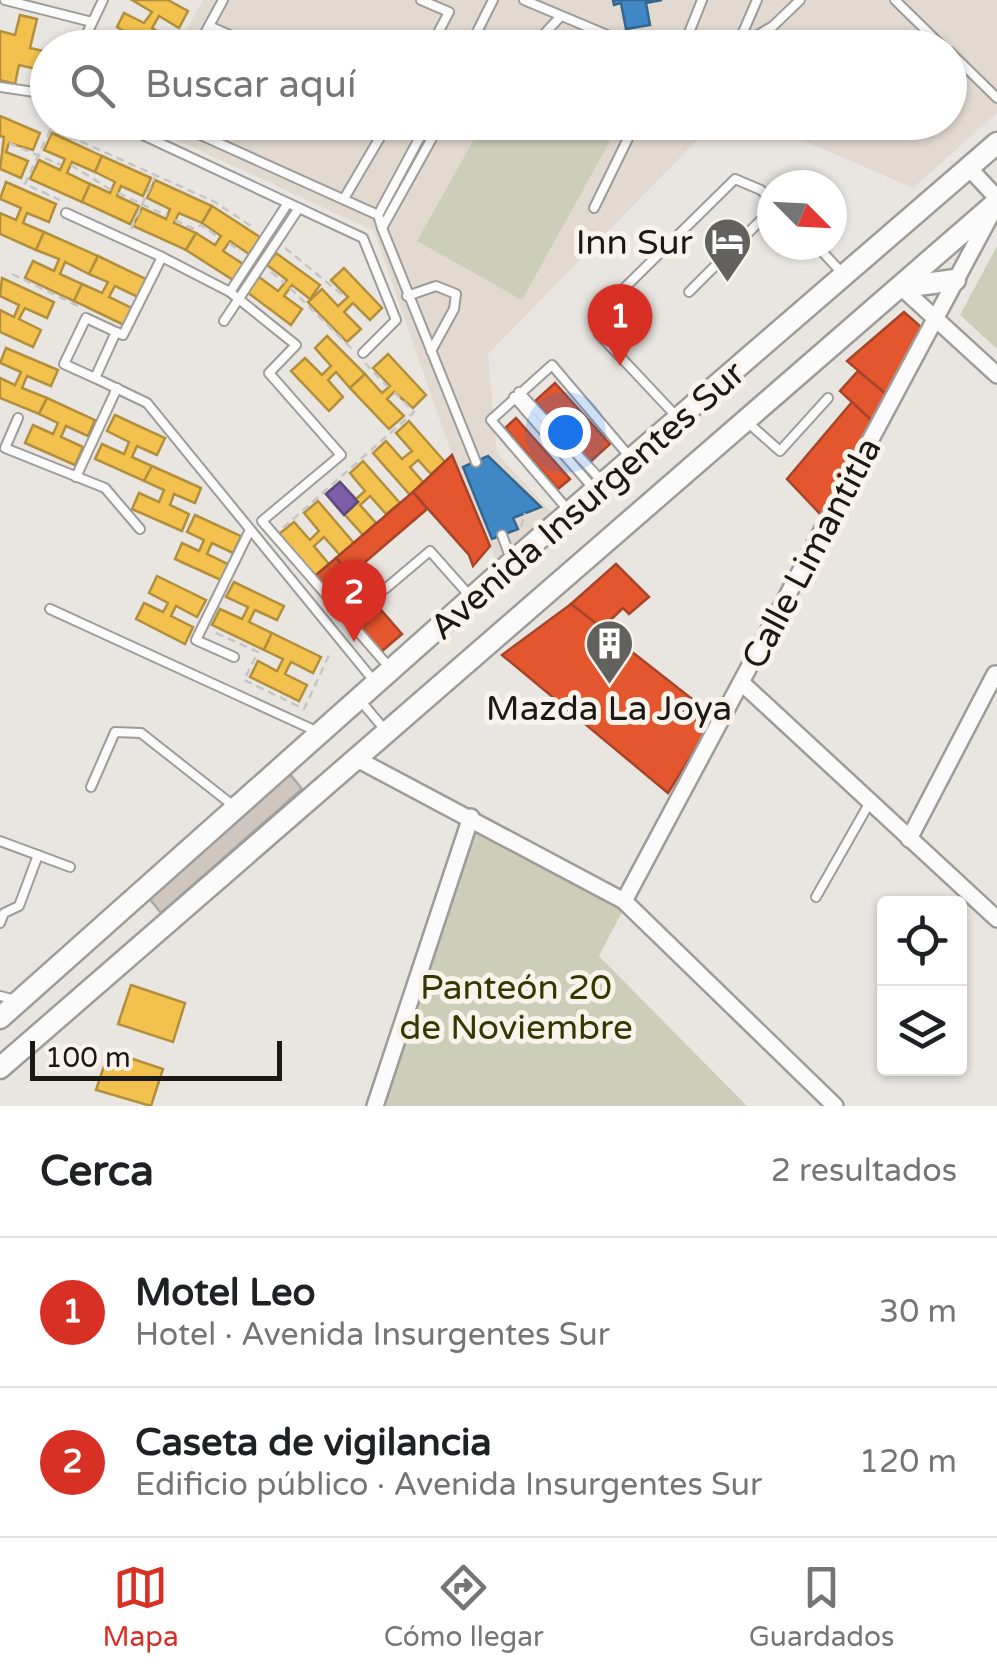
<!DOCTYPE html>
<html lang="es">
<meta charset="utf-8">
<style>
body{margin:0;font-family:"Varela Round",sans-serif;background:#f2f2f2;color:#202124}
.controls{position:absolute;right:30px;bottom:30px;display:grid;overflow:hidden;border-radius:10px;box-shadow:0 2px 8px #0004}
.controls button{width:90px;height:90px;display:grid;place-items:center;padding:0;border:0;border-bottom:2px solid #e0e0e0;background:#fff;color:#202124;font:50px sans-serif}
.compass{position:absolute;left:757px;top:170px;width:90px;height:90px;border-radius:50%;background:#fff;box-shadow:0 2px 8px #0004;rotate:114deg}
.scale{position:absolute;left:30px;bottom:25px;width:252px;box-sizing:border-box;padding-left:10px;border:5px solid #1b1916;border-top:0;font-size:28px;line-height:35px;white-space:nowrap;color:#1b1916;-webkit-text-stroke:8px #faf3ec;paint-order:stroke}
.you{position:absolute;left:565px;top:432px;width:35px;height:35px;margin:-25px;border:8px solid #fff;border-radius:50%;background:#1a73e8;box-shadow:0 0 0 15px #1a73e833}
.badge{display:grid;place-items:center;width:65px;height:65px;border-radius:50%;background:#d93025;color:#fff;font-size:32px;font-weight:700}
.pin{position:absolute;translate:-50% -82px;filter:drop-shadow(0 2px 5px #0008)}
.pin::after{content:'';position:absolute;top:52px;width:35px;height:30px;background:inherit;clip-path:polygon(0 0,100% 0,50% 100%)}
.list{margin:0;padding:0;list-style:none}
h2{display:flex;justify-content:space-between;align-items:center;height:130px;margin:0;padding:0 40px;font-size:42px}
h2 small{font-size:32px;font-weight:400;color:#757577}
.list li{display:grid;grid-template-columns:65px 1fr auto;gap:30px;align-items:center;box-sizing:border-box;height:150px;padding:0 40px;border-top:2px solid #e0e0e0}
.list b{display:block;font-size:38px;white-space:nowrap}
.list p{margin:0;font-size:32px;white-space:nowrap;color:#757577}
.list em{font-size:32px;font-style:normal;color:#757577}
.icon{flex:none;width:55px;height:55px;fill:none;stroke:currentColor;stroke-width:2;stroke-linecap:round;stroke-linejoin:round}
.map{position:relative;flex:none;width:997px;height:1106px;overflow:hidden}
.search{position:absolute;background:#fff;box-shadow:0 2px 8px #0004;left:30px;right:30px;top:30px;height:110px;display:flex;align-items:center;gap:25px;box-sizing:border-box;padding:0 35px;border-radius:55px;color:#757577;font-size:38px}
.sheet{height:430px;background:#fff}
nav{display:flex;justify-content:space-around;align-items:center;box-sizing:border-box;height:140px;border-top:2px solid #e0e0e0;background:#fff;font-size:28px;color:#757577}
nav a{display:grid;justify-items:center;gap:5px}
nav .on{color:#d93025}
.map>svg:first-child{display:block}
</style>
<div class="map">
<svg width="997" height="1106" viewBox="0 0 997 1106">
<rect width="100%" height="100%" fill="#e9e6e2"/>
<g fill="#e2dad1">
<polygon points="203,0 997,0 997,113 913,188 763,123 950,122 950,48 176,48"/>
<polygon points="140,123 714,123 488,354 497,453 553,514 496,561 452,455 374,231"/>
</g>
<g fill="#ccceba">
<polygon points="614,123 619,125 522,300 417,241 483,123"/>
<polygon points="997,246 997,349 960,315"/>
<polygon points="472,825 624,908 599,956 747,1106 379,1106"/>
</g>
<g fill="#f2c14e" stroke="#b28f3d" stroke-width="2.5">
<polygon points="132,0 168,0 188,11 179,28 159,16 152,28 172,40 168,48 152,48 117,27 124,13 144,23 152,12"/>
<polygon points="20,15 37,19 30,48 48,52 48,62 45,71 19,65 15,84 0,80 0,31 15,35"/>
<polygon points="0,116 40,133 33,150 9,143 6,152 28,161 21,178 0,169 4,137 0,136"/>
<polygon points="52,133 102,156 95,172 72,162 67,173 90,184 82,202 30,179 39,160 60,170 65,159 44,150"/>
<polygon points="102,156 151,178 143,196 121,186 117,196 139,206 130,224 82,202 90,184 110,193 115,182 95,172"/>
<polygon points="155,180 212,206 202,223 179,213 174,223 196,233 186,250 133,226 142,208 166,219 170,209 147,198"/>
<polygon points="6,182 56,204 49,222 27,213 23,223 44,232 36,250 0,234 0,213 16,220 21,208 0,199"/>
<polygon points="212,206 260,237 249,254 230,241 223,251 243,264 233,280 186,250 196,233 215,245 221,236 202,223"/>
<polygon points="44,232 98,256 89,274 65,262 60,274 82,284 74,301 25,278 33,261 54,271 59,259 36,250"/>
<polygon points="276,253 320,285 310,299 292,285 284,296 302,309 291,325 247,292 259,277 278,291 287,280 267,265"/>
<polygon points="98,256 146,279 138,297 115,286 109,297 132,308 124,325 74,301 82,284 102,293 108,282 89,274"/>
<polygon points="344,268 382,308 370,320 353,303 344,312 361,329 347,342 308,302 322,289 338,306 348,297 331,280"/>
<polygon points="2,278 54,302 47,318 25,308 19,319 41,330 33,347 0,332 0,310 14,317 19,305 0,296"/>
<polygon points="327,336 365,374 350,388 336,372 328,380 343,397 329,411 291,371 305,358 322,375 331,366 315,348"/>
<polygon points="6,348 58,370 51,386 27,376 22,388 47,398 39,414 0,398 0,378 15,385 21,372 0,363"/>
<polygon points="388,354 426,395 413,408 394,392 387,399 404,416 389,429 350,388 365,374 382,393 390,386 373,368"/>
<polygon points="47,398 95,420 88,436 66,426 61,437 83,447 75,465 25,443 33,425 53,434 58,423 39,414"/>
<polygon points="115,415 165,438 157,455 137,446 132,457 152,466 144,481 95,459 102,444 124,454 129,442 107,431"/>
<polygon points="409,421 445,462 431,474 418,460 410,467 423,482 410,495 373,453 386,441 402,459 412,451 396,433"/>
<polygon points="363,461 400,503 386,514 370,496 360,505 376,523 363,535 326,494 340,482 356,499 365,491 350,473"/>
<polygon points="152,466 201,488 195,503 174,494 170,505 189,514 182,531 132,509 139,493 159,502 164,490 144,481"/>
<polygon points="318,501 354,543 340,555 324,537 314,546 329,564 315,576 279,534 294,522 310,540 319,531 304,513"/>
<polygon points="195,515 241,536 233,553 212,543 207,554 228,564 221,580 175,559 182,543 199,551 204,540 187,532"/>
<polygon points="157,576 206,600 197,617 176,606 171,616 193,627 185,644 136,619 144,603 163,612 168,603 149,593"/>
<polygon points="234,582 284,606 277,620 255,610 249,622 272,633 264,650 212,625 220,609 242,619 248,607 226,597"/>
<polygon points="272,633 321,657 313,673 291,662 285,674 307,685 299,701 250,677 258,661 277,671 283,659 264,650"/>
<polygon points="131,985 185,1003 173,1042 118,1024"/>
<polygon points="109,1051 163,1069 151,1106 96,1090"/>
</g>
<g fill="#e4572e" stroke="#a84427" stroke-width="2.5">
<polygon points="904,312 921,327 887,395 847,361"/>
<polygon points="858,371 887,395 873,422 840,391"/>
<polygon points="555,383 610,444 589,463 535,401"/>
<polygon points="852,402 873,422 823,517 787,479"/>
<polygon points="516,418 570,479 558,489 505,428"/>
<polygon points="452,455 490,546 473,566 469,555 413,492"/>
<polygon points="413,492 427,509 350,575 336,558"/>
<polygon points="336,558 402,634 381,652 315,576"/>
<polygon points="616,564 649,597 629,614 623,608 602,628 571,604"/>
<polygon points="571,604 715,717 668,793 502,655"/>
</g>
<polygon fill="#7b5ea7" stroke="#5e497c" stroke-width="2.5" points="340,482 358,502 344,515 326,494"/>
<g fill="#3f88c5" stroke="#346790" stroke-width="2.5">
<polygon points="613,0 662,0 646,3 650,25 626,29 621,3 614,5"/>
<polygon points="488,456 541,507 513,518 518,529 492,539 463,467"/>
</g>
<polygon fill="#cfc7bf" stroke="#aaa8a5" stroke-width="2.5" points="289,773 302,789 161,913 148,897"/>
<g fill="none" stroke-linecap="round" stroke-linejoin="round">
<defs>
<g id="lane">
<polyline points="5,0 92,22"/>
<polyline points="421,0 449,12 430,48"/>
<polyline points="524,0 638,48"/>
<polyline points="895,0 944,48"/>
<polyline points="209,26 259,48"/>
<polyline points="737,46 757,0"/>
<polyline points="80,48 103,0"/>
<polyline points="197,48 223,0"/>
<polyline points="469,48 493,0"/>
<polyline points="531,48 561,16"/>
<polyline points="683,48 702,0"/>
<polyline points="736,48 773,26 800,0"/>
<polyline points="950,52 997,98"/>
<polyline points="0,87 48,94"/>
<polyline points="115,122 363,238 396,320 363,353"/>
<polyline points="172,122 378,215 382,228 441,122"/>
<polyline points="345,197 389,122"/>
<polyline points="288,203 230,292 162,257 123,335 116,332 95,378 147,403 374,681"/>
<polyline points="594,208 636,122"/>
<polyline points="66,213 162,257"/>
<polyline points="378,215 428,122"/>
<polyline points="382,228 476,462"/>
<polyline points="816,245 844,275"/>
<polyline points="230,292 296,345 269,373 341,455 262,521 389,667"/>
<polyline points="689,292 772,209"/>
<polyline points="407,296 436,286 456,294 454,309 431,351"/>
<polyline points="224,321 299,208"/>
<polyline points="95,378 64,364 86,318 116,332"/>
<polyline points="519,392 601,480"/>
<polyline points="514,397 593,488"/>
<polyline points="677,417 599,334 601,311 735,179 761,190 772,201"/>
<polyline points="18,418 5,448 105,488 140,529"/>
<polyline points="746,421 780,451 828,398"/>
<polyline points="76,477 117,388"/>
<polyline points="569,511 491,420 552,365 629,456"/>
<polyline points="502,535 511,559"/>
<polyline points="385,589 430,551 469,595"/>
<polyline points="50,609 316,731"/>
<polyline points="234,657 196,640 249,532"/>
<polyline points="359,699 385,730"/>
<polyline points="91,787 115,732 141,733 235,807"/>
<polyline points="0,841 70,867"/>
<polyline points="816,897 870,802"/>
<polyline points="0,923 4,913 19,906 38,855"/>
<polyline points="0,996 16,1000"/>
</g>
<g id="street">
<polyline points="969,168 997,198"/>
<polyline points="901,287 997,375"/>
<polyline points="743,684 997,919"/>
<polyline points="355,758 624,901 835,1106"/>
<polyline points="909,839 995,674"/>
<polyline points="624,901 995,207"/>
<polyline points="375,1106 471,817"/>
</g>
<g id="secondary">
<polyline points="903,287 955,280"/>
<polyline points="0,1018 512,562 997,143"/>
<polyline points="0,1068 997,202"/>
</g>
</defs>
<use href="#lane" stroke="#9e9c99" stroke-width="12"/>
<use href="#street" stroke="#9e9c99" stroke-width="20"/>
<use href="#secondary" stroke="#9e9c99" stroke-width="25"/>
<g stroke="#c7c6c5" stroke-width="2.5" stroke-dasharray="8 5" stroke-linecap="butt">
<polyline points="53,122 51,128 215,202 254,228"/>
<polyline points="50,130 25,184 60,200"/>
<polyline points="9,143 61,165"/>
<polyline points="71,165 111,190"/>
<polyline points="118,193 167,216"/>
<polyline points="175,220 194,229 201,225 220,238"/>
<polyline points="131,229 155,177"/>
<polyline points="229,243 240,251"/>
<polyline points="285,248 345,297"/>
<polyline points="271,272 285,283"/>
<polyline points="12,274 80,307"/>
<polyline points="290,288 353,350"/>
<polyline points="365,363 388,387"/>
<polyline points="521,527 525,513"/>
<polyline points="283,528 414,412 394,392"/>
<polyline points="216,633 258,652 244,680 304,709 331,651"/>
</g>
<use href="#lane" stroke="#fcfbfb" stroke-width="8"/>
<use href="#street" stroke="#fcfbfb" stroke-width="15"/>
<use href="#secondary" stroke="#fcfbfb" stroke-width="20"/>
</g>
<defs>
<symbol id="hotel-pin" viewBox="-11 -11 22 30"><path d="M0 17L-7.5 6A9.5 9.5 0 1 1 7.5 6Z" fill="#63615d" stroke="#faf3ec"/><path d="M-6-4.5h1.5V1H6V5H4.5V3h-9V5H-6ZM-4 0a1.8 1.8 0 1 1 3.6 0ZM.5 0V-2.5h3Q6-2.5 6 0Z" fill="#fff"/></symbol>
<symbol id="building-pin" viewBox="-11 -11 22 30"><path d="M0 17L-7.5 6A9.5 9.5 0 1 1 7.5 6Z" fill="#63615d" stroke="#faf3ec"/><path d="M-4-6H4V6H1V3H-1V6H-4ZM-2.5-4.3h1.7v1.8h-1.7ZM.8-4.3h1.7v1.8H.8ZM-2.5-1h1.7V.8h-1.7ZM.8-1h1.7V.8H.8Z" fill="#fff"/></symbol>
</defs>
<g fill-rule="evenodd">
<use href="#hotel-pin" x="700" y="214" width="55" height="75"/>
<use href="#building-pin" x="582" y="616" width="55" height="75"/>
</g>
<g text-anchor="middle" stroke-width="10" stroke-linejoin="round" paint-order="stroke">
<g font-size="35" fill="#1b1916" stroke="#faf3ec" text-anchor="end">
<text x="693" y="254">Inn Sur</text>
<text x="609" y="720" text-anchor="middle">Mazda La Joya</text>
</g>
<g font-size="35" fill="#1b1916" stroke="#faf3ec">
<text transform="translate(587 500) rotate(-41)" y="12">Avenida Insurgentes Sur</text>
<text transform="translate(811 553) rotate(-62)" y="12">Calle Limantitla</text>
</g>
<g font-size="35" fill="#333900" stroke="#faf3ec">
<text x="516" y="999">Panteón 20<tspan x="516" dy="40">de Noviembre</tspan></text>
</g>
</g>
</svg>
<div class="controls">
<button><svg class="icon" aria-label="locate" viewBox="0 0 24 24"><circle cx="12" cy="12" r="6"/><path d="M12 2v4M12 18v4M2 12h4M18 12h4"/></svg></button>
<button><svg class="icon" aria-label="layers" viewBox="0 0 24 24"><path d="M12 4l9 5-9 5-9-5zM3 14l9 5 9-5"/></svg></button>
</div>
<svg class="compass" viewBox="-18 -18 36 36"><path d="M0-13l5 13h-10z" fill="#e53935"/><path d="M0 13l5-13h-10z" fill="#757577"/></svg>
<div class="scale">100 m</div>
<div class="you"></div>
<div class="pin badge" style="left:620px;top:366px">1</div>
<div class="pin badge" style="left:354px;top:642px">2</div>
<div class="search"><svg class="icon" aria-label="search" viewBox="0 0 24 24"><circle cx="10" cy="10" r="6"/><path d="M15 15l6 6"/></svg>Buscar aquí</div>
</div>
<section class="sheet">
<h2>Cerca<small>2 resultados</small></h2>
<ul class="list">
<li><span class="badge">1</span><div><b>Motel Leo</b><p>Hotel · Avenida Insurgentes Sur</p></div><em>30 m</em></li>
<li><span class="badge">2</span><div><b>Caseta de vigilancia</b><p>Edificio público · Avenida Insurgentes Sur</p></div><em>120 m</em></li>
</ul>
</section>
<nav>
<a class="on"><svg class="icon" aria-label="map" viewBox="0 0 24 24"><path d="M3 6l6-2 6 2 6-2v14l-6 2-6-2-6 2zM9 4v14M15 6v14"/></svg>Mapa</a>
<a><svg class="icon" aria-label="directions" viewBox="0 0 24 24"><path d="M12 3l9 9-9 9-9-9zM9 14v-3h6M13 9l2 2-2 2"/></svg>Cómo llegar</a>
<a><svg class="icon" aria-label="saved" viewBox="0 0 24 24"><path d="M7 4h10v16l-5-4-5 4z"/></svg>Guardados</a>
</nav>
